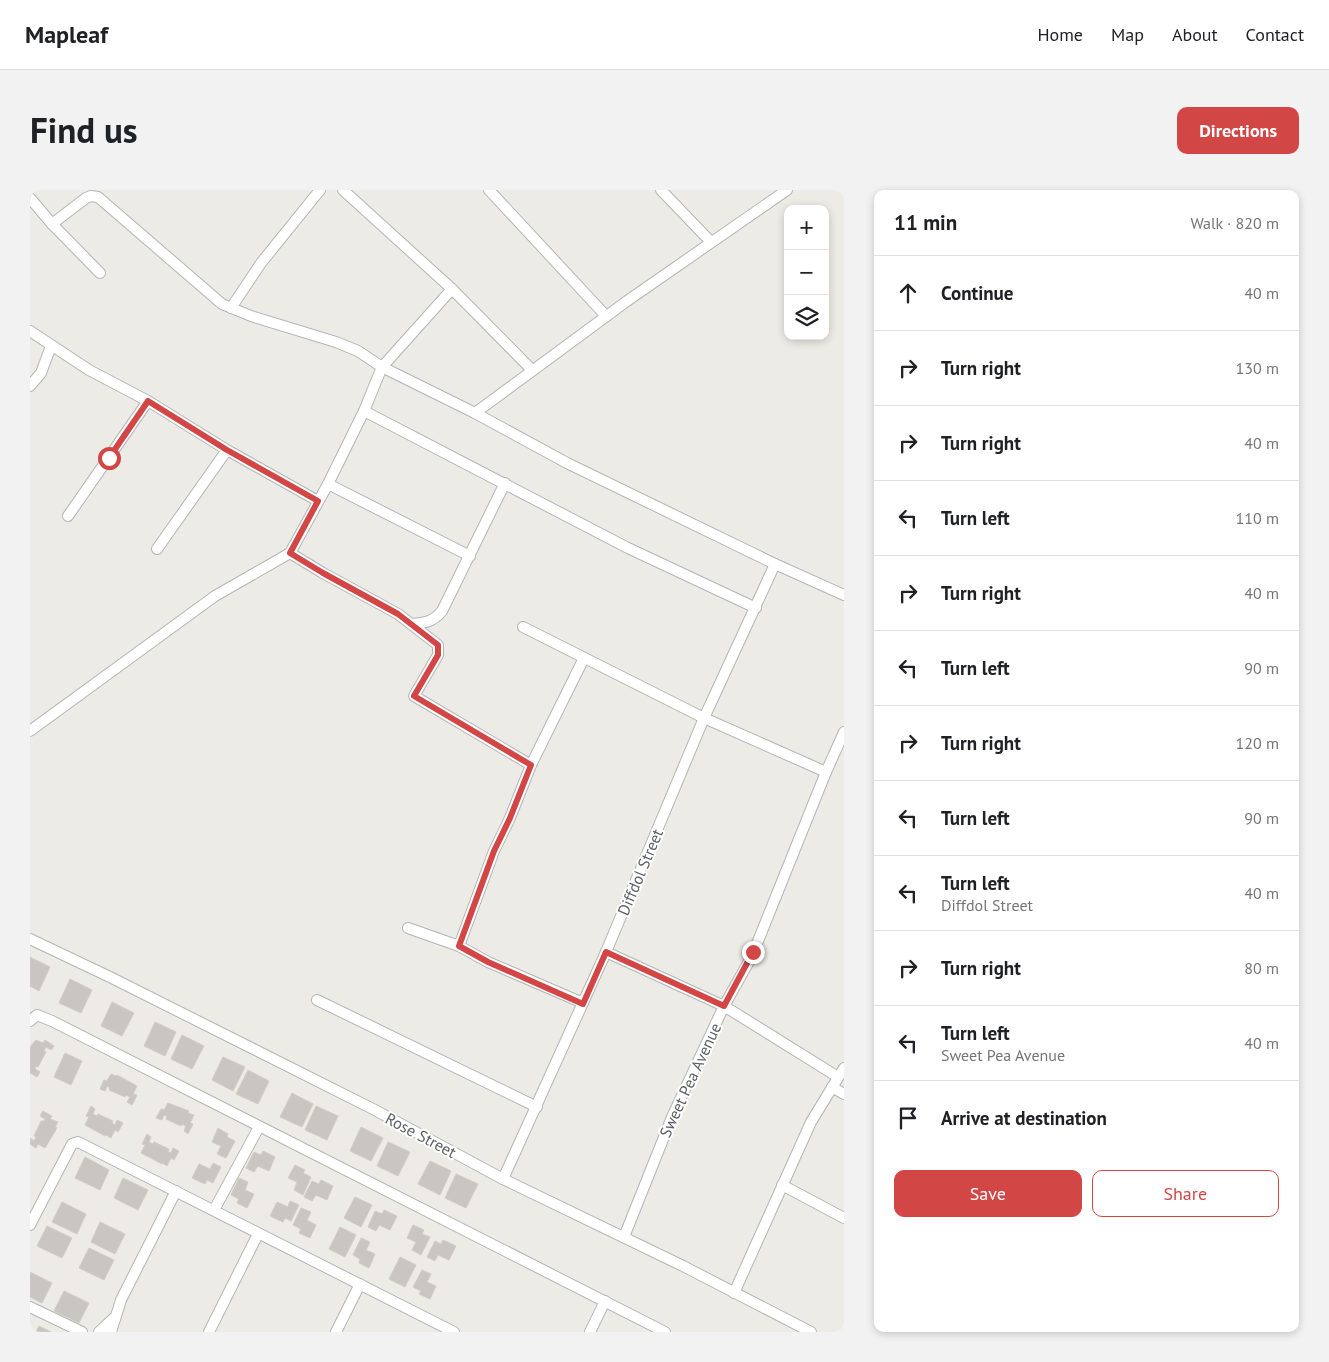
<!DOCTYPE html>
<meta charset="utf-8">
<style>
body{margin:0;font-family:"PT Sans",sans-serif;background:#f2f2f2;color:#202124}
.controls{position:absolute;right:15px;top:15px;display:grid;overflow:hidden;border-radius:10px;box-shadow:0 2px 8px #0003}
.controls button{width:45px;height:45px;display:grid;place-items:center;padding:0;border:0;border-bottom:1px solid #e0e0e0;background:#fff;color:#202124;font:25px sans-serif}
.stop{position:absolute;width:15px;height:15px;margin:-11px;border:4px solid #d24746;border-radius:50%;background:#fff}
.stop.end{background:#d24746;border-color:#fff;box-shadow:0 1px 5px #0008}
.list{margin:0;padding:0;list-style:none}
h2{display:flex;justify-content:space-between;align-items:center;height:65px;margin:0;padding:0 20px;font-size:21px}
h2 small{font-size:16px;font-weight:400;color:#757577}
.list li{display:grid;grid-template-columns:32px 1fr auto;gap:15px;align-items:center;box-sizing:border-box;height:75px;padding:0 20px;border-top:1px solid #e0e0e0}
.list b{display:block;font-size:19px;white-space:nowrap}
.list p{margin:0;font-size:16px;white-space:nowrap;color:#757577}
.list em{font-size:16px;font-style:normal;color:#757577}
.actions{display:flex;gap:10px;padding:15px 20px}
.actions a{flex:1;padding:11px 0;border:1px solid #d24746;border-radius:10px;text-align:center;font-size:18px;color:#d24746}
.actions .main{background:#d24746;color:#fff}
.icon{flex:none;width:28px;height:28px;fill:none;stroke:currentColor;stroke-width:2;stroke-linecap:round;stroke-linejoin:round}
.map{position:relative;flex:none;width:814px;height:1142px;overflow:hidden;border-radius:10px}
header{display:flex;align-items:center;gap:30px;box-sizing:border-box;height:70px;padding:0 25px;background:#fff;border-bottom:1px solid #e0e0e0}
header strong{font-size:24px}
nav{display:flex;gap:28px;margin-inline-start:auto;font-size:18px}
.intro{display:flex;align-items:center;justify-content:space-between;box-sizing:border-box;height:120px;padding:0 30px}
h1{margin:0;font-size:35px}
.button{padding:12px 22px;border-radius:10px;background:#d24746;color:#fff;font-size:18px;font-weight:700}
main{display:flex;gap:30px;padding:0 30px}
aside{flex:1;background:#fff;border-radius:10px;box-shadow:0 2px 8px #0003}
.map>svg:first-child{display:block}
</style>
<header>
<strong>Mapleaf</strong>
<nav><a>Home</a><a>Map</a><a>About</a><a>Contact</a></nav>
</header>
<div class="intro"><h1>Find us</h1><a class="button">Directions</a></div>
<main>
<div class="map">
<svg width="814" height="1142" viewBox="0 0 814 1142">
<rect width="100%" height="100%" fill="#edebe5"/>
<g fill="#c9c6c2" stroke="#d1ccc4">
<polygon points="0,767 20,777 9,801 0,796"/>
<polygon points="40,789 62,800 51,823 29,813"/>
<polygon points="82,812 104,823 92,846 71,836"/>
<polygon points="125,832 146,842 135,866 114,856"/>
<polygon points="152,845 174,856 162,879 141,869"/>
<polygon points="6,850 13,853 15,850 24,856 21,860 16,857 14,861 16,862 8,877 6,876 5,879 10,882 7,887 0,883 0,857"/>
<polygon points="35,863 52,871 41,895 24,887"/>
<polygon points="193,867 215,877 203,901 182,890"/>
<polygon points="218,880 239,891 228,914 206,904"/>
<polygon points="81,884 86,886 87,885 107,896 103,904 107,905 102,915 97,912 100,907 96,905 95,907 79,900 80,898 77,896 75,901 70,899 74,890 77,891"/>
<polygon points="262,903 283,914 272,937 250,927"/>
<polygon points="138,913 159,921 158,923 164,925 160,933 163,934 158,944 154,941 156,936 152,934 151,936 136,929 137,927 134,925 132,930 126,928 131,919 134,920"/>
<polygon points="61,916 65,919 63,924 67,926 68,924 83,931 82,933 85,935 87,930 93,933 88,942 85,940 81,948 76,945 75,946 55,935 59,927 56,926"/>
<polygon points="286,916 308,926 297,950 275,940"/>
<polygon points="13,921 22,926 20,929 28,932 25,937 27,938 15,958 8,954 6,958 0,954 0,948 4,951 6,947 4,946 11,931 14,931 15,929 10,926"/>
<polygon points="331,937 353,948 341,971 320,961"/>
<polygon points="188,938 198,944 197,947 205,951 196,968 187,964 191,956 182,952"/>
<polygon points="117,944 121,947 119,952 123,954 124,952 139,959 138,962 141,963 143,958 149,961 144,970 141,968 137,976 132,973 132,974 111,963 115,955 112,954"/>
<polygon points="358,952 380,962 368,986 347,976"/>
<polygon points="233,961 245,967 239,981 228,976 224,982 216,978 224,962 231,965"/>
<polygon points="55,967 79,980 70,1000 45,988"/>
<polygon points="400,971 421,981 410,1005 388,994"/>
<polygon points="183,973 191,977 183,993 177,990 175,994 162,988 169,974 180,979"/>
<polygon points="265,975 275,980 273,983 281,987 273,1005 264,1000 267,992 258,988"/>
<polygon points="426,984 448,994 436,1018 415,1008"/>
<polygon points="93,988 118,1000 108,1020 84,1008"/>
<polygon points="209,988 218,992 215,1000 224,1004 217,1018 207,1013 209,1009 201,1005"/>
<polygon points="291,990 303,996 297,1010 286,1005 282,1011 274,1007 282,991 289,994"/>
<polygon points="325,1007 342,1015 331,1037 314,1028"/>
<polygon points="260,1011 269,1015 261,1031 255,1028 253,1032 240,1026 247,1012 258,1017"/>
<polygon points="32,1012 56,1024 47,1044 22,1032"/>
<polygon points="271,1018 281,1022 277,1030 286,1035 280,1048 269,1043 271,1039 263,1035"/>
<polygon points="354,1020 367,1026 360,1040 349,1035 346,1041 338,1037 345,1021 352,1024"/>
<polygon points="70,1032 95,1044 85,1064 61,1052"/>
<polygon points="383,1035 394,1040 392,1044 400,1047 391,1065 382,1060 386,1052 377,1048"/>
<polygon points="17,1036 42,1048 32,1068 7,1056"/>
<polygon points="310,1037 326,1045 315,1067 299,1059"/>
<polygon points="331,1048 340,1052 336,1060 345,1064 339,1078 329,1073 330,1069 323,1065"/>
<polygon points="413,1050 426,1056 419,1070 408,1065 405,1071 397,1067 405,1051 411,1054"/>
<polygon points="59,1058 84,1070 74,1090 49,1078"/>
<polygon points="370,1067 386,1075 375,1097 359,1089"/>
<polygon points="392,1080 401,1084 397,1092 406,1096 400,1109 389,1104 391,1101 383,1097"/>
<polygon points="0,1082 22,1093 12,1113 0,1107"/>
<polygon points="34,1101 59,1113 49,1133 24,1121"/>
<polygon points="9,1136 21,1142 6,1142"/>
</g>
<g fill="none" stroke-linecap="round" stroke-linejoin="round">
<defs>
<g id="street">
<polyline points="313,0 422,99 502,180"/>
<polyline points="459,0 576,126"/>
<polyline points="631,0 681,52"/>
<polyline points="0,8 22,34 70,83"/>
<polyline points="22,34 56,8 61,6 68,7 192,114 221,126 306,152 328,161 352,177 445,223 537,273 745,374 814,405"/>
<polyline points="201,118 231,73 290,0"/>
<polyline points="0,141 59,180 118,211 197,260 288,311"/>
<polyline points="0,196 11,183 21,156"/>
<polyline points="334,221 598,358 726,418"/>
<polyline points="445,223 597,111 757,0"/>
<polyline points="298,294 440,366"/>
<polyline points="38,326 118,211"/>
<polyline points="127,359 197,260"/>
<polyline points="260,363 293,383 368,424 408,455 408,465 384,506 501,575"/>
<path d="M381,434C395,433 403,432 412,421L475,293"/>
<polyline points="493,437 674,528 796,582"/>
<polyline points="0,541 185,406 260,363 298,294 334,221 352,177 422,99"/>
<polyline points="378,738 429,756 458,772 553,813"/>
<polyline points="0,749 82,788 343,919 473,989 653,1076 781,1142"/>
<polyline points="429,756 464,661 480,628 501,575 554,468"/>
<polyline points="576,762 694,816 808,887"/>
<polyline points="287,810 507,917"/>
<polyline points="0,831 7,825 22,831 635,1142"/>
<polyline points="802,897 814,904"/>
<polyline points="473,989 576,762 674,528 745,374"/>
<polyline points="752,995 814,1028"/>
<polyline points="184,1020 229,937"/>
<polyline points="0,1035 42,954 48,952 424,1142"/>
<polyline points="594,1047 642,927 694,816 722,766 796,582 814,542"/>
<polyline points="704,1103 781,932 814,878"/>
<polyline points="0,1117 52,1142"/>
<polyline points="69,1142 84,1128"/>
<polyline points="81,1142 91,1110 146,1001"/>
<polyline points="179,1142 228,1044"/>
<polyline points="306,1142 330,1094"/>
<polyline points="560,1142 575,1111"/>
</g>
</defs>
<use href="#street" stroke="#b2b5b8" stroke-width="12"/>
<use href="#street" stroke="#fff" stroke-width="10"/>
</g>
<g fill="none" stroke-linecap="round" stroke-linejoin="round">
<polyline stroke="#d24746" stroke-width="6" points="79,268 118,211 197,260 288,311 260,363 293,383 368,424 408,455 408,465 384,506 501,575 480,628 464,661 429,756 458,772 553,814 576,762 694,816 723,762"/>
</g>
<g text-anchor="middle" stroke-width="4" stroke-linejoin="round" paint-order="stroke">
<g font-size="16" fill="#5d6063" stroke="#fff">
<text transform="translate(610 682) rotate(-67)" y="6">Diffdol Street</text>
<text transform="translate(660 890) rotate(-65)" y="6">Sweet Pea Avenue</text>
<text transform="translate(391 945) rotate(28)" y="6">Rose Street</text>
</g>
</g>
</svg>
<div class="controls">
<button>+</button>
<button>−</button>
<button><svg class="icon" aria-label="layers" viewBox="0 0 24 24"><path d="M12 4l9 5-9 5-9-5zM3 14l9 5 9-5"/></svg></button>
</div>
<div class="stop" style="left:79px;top:268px"></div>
<div class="stop end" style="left:723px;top:762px"></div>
</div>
<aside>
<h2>11 min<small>Walk · 820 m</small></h2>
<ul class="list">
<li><svg class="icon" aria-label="ahead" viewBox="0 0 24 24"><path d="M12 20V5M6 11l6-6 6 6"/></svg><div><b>Continue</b></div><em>40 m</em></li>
<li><svg class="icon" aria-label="right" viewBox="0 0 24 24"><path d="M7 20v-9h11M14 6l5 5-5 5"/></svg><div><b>Turn right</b></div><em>130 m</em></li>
<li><svg class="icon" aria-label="right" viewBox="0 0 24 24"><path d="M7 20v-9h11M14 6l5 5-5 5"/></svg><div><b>Turn right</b></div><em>40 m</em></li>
<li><svg class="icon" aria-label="left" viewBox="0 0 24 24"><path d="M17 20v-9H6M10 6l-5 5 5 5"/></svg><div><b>Turn left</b></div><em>110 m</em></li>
<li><svg class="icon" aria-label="right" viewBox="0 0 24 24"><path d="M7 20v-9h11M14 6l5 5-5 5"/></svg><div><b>Turn right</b></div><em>40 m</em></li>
<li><svg class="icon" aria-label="left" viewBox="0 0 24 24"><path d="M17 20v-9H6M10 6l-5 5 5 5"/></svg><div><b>Turn left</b></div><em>90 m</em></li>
<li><svg class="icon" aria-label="right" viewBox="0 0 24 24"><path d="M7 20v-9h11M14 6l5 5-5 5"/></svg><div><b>Turn right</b></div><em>120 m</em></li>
<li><svg class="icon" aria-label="left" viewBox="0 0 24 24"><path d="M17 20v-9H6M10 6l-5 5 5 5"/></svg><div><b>Turn left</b></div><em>90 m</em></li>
<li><svg class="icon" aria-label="left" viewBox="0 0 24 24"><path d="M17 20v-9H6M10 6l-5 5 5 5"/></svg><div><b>Turn left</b><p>Diffdol Street</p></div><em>40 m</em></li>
<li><svg class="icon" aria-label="right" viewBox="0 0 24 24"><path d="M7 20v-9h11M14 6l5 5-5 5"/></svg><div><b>Turn right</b></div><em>80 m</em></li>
<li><svg class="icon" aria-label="left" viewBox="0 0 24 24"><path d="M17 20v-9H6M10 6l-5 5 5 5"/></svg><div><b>Turn left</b><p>Sweet Pea Avenue</p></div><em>40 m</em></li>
<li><svg class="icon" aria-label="arrive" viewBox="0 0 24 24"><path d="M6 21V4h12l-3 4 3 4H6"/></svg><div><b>Arrive at destination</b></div></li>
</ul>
<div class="actions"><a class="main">Save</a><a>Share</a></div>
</aside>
</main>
